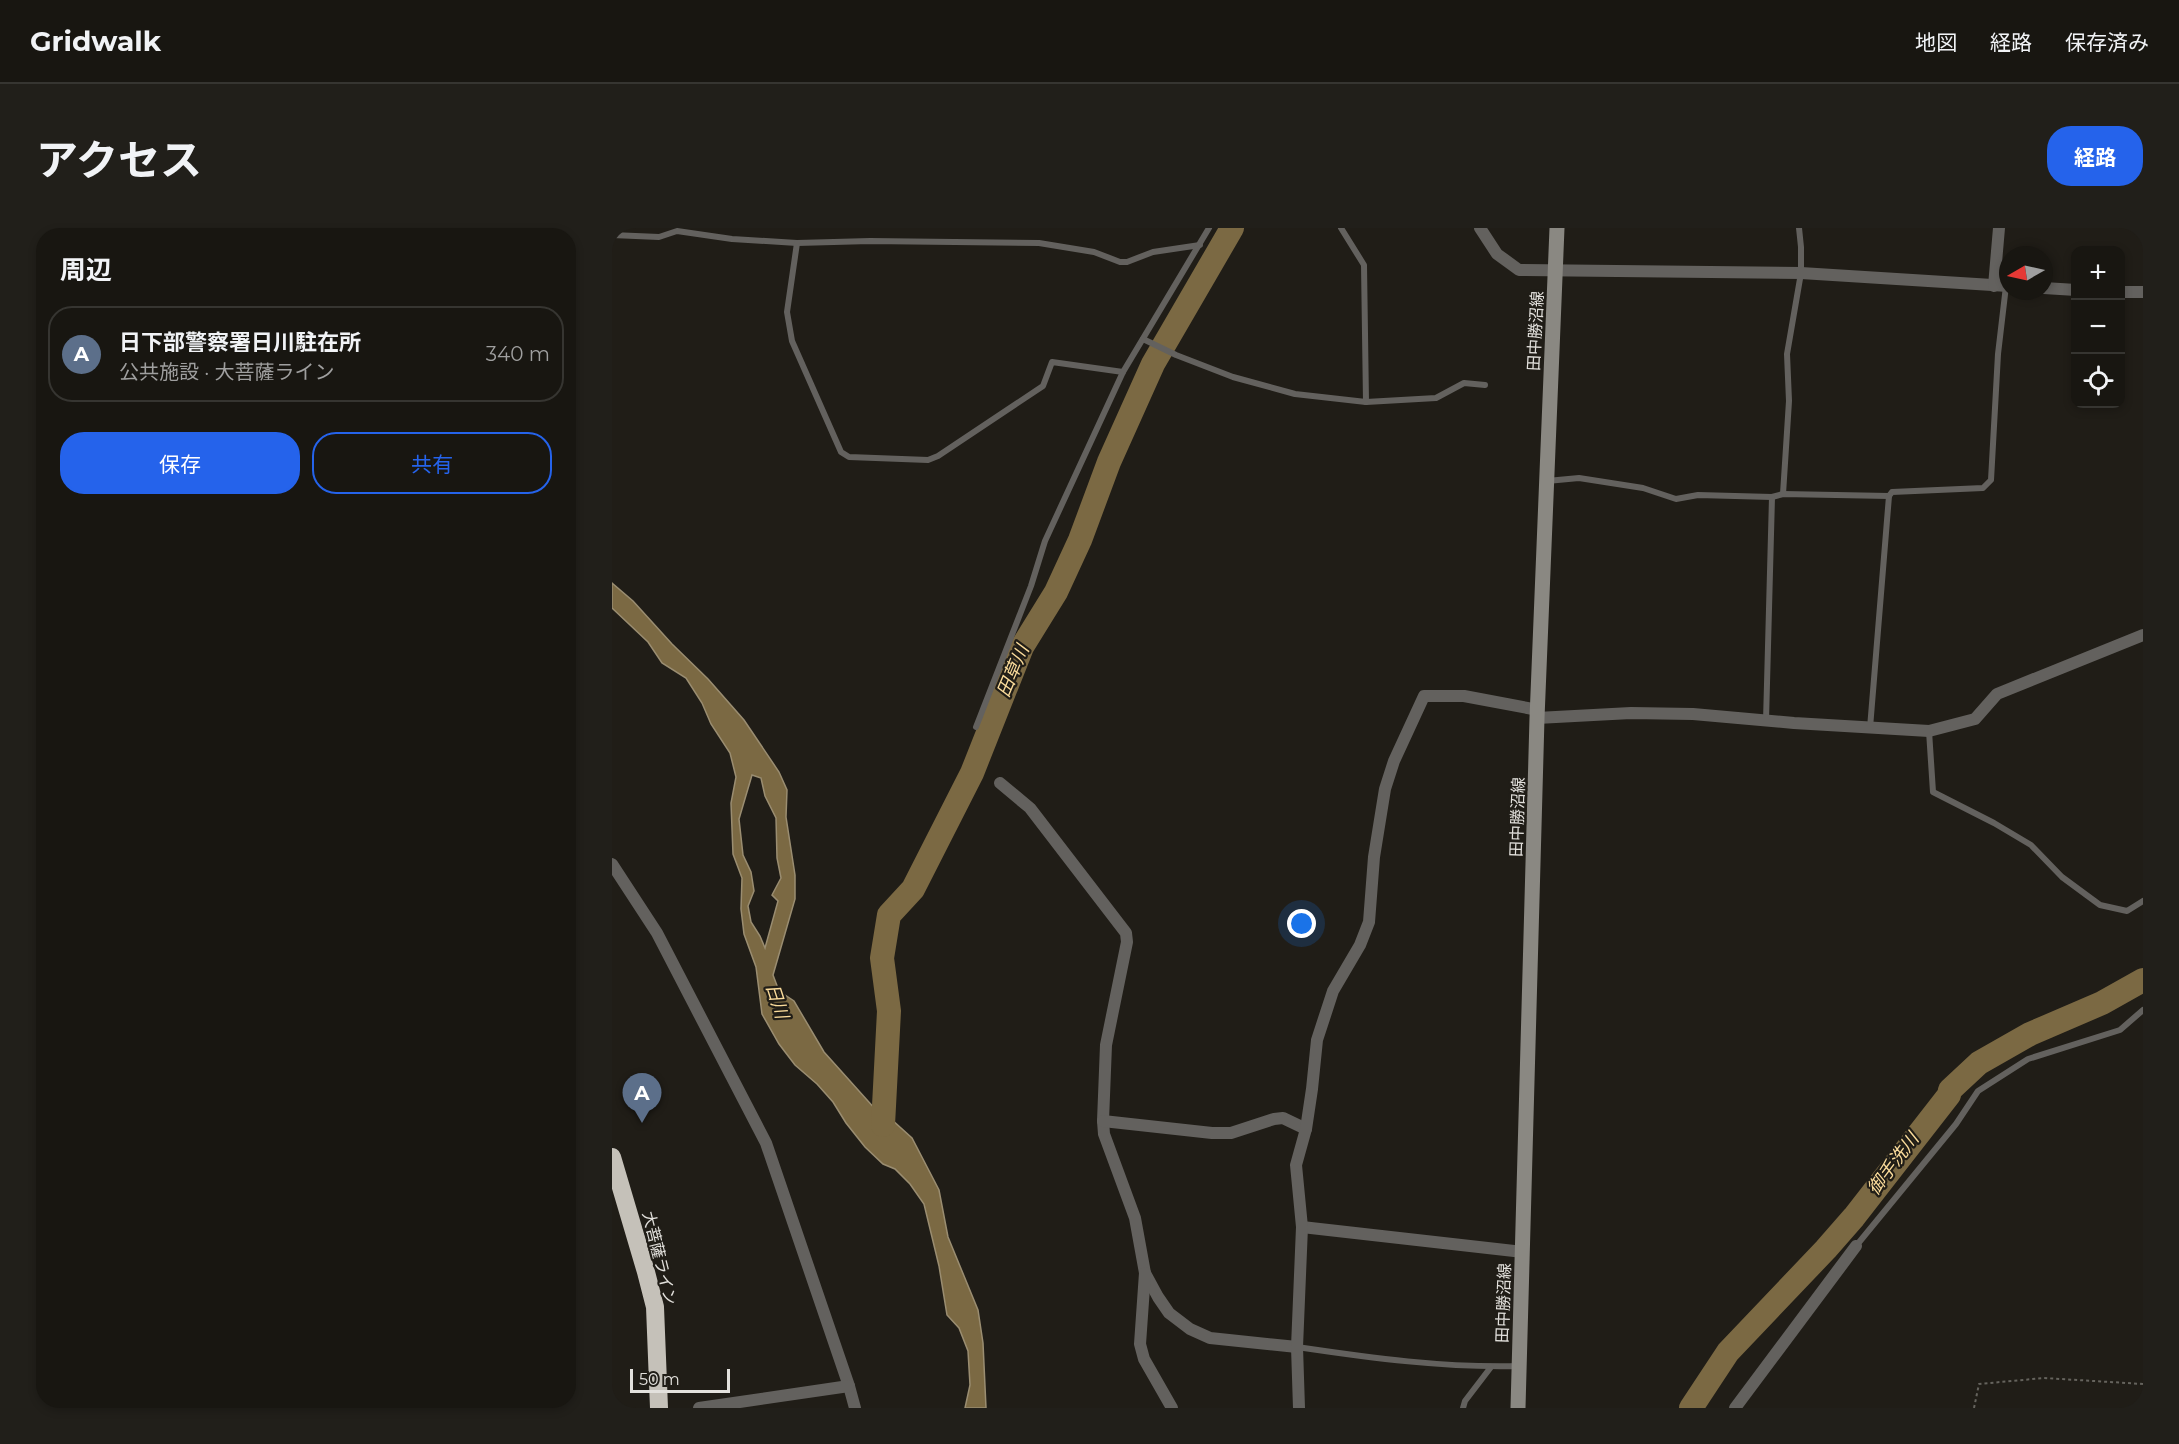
<!DOCTYPE html>
<html lang="ja">
<meta charset="utf-8">
<style>
body{margin:0;font-family:Montserrat,"Noto Sans JP",sans-serif;background:#211f1a;color:#f1f3f6}
.controls{position:absolute;right:18px;top:18px;display:grid;overflow:hidden;border-radius:12px;box-shadow:0 3px 9px #0003}
.controls button{width:54px;height:54px;display:grid;place-items:center;padding:0;border:0;border-bottom:2px solid #363531;background:#181611;color:#f1f3f6;font:30px sans-serif}
.compass{position:absolute;left:1387px;top:18px;width:54px;height:54px;border-radius:50%;background:#181611;box-shadow:0 3px 9px #0003;rotate:261deg}
.scale{position:absolute;left:18px;bottom:15px;width:100px;box-sizing:border-box;padding-left:6px;border:3px solid #e3e1dd;border-top:0;font-size:16px;line-height:21px;white-space:nowrap;color:#e3e1dd;-webkit-text-stroke:4px #201d17;paint-order:stroke}
.you{position:absolute;left:690px;top:696px;width:21px;height:21px;margin:-15px;border:4px solid #fff;border-radius:50%;background:#1a73e8;box-shadow:0 0 0 9px #1a73e833}
.badge{display:grid;place-items:center;width:39px;height:39px;border-radius:50%;background:#2563eb;color:#fff;font-size:20px;font-weight:700}
.pin{position:absolute;translate:-50% -50px;filter:drop-shadow(0 2px 3px #0008)}
.pin::after{content:'';position:absolute;top:32px;width:21px;height:18px;background:inherit;clip-path:polygon(0 0,100% 0,50% 100%)}
.list{margin:0;padding:0;list-style:none}
h2{display:flex;justify-content:space-between;align-items:center;height:78px;margin:0;padding:0 24px;font-size:26px}
h2 small{font-size:20px;font-weight:400;color:#9f9f9f}
.list li{display:grid;grid-template-columns:39px 1fr auto;gap:18px;align-items:center;box-sizing:border-box;height:96px;margin:0 12px 12px;padding:0 12px;border:2px solid #363531;border-radius:24px}
.list b{display:block;font-size:22px;white-space:nowrap}
.list p{margin:0;font-size:20px;white-space:nowrap;color:#9f9f9f}
.list em{font-size:20px;font-style:normal;color:#9f9f9f}
.actions{display:flex;gap:12px;padding:18px 24px}
.actions a{flex:1;padding:14px 0;border:2px solid #2563eb;border-radius:24px;text-align:center;font-size:21px;color:#2563eb}
.actions .main{background:#2563eb;color:#fff}
.icon{flex:none;width:33px;height:33px;fill:none;stroke:currentColor;stroke-width:2;stroke-linecap:round;stroke-linejoin:round}
.map{position:relative;flex:none;width:1531px;height:1180px;overflow:hidden;border-radius:24px}
header{display:flex;align-items:center;gap:36px;box-sizing:border-box;height:84px;padding:0 30px;background:#181611;border-bottom:2px solid #363531}
header strong{font-size:28px}
nav{display:flex;gap:33px;margin-inline-start:auto;font-size:21px}
.intro{display:flex;align-items:center;justify-content:space-between;box-sizing:border-box;height:144px;padding:0 36px}
h1{margin:0;font-size:42px}
.button{padding:15px 27px;border-radius:24px;background:#2563eb;color:#fff;font-size:21px;font-weight:700}
main{display:flex;gap:36px;padding:0 36px}
aside{flex:1;background:#181611;border-radius:24px;box-shadow:0 3px 9px #0003}
.map>svg:first-child{display:block}
</style>
<header>
<strong>Gridwalk</strong>
<nav><a>地図</a><a>経路</a><a>保存済み</a></nav>
</header>
<div class="intro"><h1>アクセス</h1><a class="button">経路</a></div>
<main>
<aside>
<h2>周辺<small></small></h2>
<ul class="list">
<li><span class="badge" style="background:#5c6f8a">A</span><div><b>日下部警察署日川駐在所</b><p>公共施設 · 大菩薩ライン</p></div><em>340 m</em></li>
</ul>
<div class="actions"><a class="main">保存</a><a>共有</a></div>
</aside>
<div class="map">
<svg width="1531" height="1180" viewBox="0 0 1531 1180">
<rect width="100%" height="100%" fill="#201d17"/>
<path fill="#7b6943" stroke="#9a8d71" stroke-width="1.5" fill-rule="evenodd" d="M0,355L21,373L60,416L96,451L132,492L167,544L175,562L174,589L183,647V671L161,747L167,763L182,773L212,824L264,882L272,866L278,890L300,910L327,962L336,1009L366,1082L371,1115L374,1180H353L358,1157L356,1123L347,1100L335,1087L327,1038L312,976L298,956L283,941L271,936L253,919L234,895L221,874L205,856L183,837L167,816L150,786L144,739L132,706L129,681L130,650L121,626L119,575L124,549L118,525L99,496L90,475L74,450L50,435L36,414L0,380ZM140,547L149,550L153,568L164,590L165,630L169,650L160,667L166,673L153,720L148,708L139,694L136,678L142,663L139,644L131,627L127,591Z"/>
<g fill="none" stroke-linecap="round" stroke-linejoin="round">
<g stroke="#7b6943" stroke-width="24">
<polyline points="271,897 277,783 270,730 277,687 301,661 360,545 410,419 444,364 468,312 497,234 541,136 620,0"/>
<polyline points="1079,1180 1116,1124 1214,1021 1242,989 1337,867 1338,862 1367,835 1418,806 1490,775 1531,752"/>
</g>
<polyline stroke="#65635d" stroke-width="2" stroke-dasharray="3 3" stroke-linecap="butt" points="1362,1180 1367,1156 1432,1150 1531,1156"/>
<g stroke="#63615e" stroke-width="6">
<polyline points="729,0 752,37 754,174"/>
<polyline points="0,7 47,9 65,3 120,11 185,15 258,13 427,15 482,24 508,34 515,34 541,24 588,17"/>
<polyline points="185,15 175,84 180,113 229,224 237,229 316,232 326,228 431,158 440,134 511,144"/>
<polyline points="531,111 564,127 621,149 683,166 754,174 824,170 852,155 873,157"/>
<polyline points="935,253 967,250 1031,260 1064,271 1086,267 1160,269 1171,266 1277,268 1280,264 1371,260 1379,252 1386,126 1394,58"/>
<polyline points="1171,266 1177,173 1175,126 1189,45 1189,19 1187,0"/>
<polyline points="1154,493 1160,269"/>
<polyline points="364,499 419,358 433,313 511,144 597,0"/>
<polyline points="1258,500 1277,268"/>
<polyline points="1317,503 1321,564 1382,595 1419,617 1450,649 1488,677 1515,683 1531,673"/>
<polyline points="1244,1018 1344,896 1366,863 1416,831 1508,802 1531,782"/>
<path d="M685,1119C759,1130 833,1140 907,1138"/>
<polyline points="851,1180 853,1173 879,1139"/>
</g>
<g stroke="#63615e" stroke-width="12">
<polyline points="868,0 885,26 907,42 1189,45 1396,58"/>
<polyline points="1382,58 1387,0"/>
<polyline points="1432,60 1464,62"/>
<polyline points="1508,64 1531,64"/>
<polyline points="925,490 1019,485 1081,486 1182,495 1317,503 1363,491 1385,466 1531,407"/>
<polyline points="388,555 418,580 514,705 515,714 494,817 491,893 492,906 523,990 533,1045 546,1069 557,1085 578,1101 598,1110 685,1119"/>
<polyline points="0,636 45,705 154,915 237,1158 243,1180"/>
<polyline points="491,893 600,905 619,905 662,891 671,890 694,901"/>
<polyline points="690,999 911,1024"/>
<polyline points="533,1045 528,1116 532,1131 560,1180"/>
<polyline points="87,1180 237,1158"/>
<polyline points="687,1180 685,1119 690,999 684,937 694,901 700,861 705,812 721,763 748,717 757,694 762,629 773,561 782,533 812,468 852,468 926,482"/>
<polyline points="1123,1180 1244,1018"/>
</g>
<polyline stroke="#8a8882" stroke-width="15" points="906,1180 925,490 945,0"/>
<polyline stroke="#c5c1b9" stroke-width="18" points="0,929 34,1044 43,1079 47,1180"/>
</g>
<g text-anchor="middle" stroke-width="4.5" stroke-linejoin="round" paint-order="stroke">
<g font-size="16" fill="#e3e1dd" stroke="#201d17">
<text transform="translate(923 103) rotate(-87)" y="6">田中勝沼線</text>
<text transform="translate(905 589) rotate(-88)" y="6">田中勝沼線</text>
<text transform="translate(48 1030) rotate(76)" y="6">大菩薩ライン</text>
<text transform="translate(891 1075) rotate(-88)" y="6">田中勝沼線</text>
</g>
<g font-size="18" font-style="italic" fill="#fbdc9b" stroke="#201d17">
<text transform="translate(401 443) rotate(-67)" y="6">田草川</text>
<text transform="translate(165 773) rotate(72)" y="6">日川</text>
<text transform="translate(1281 936) rotate(-53)" y="6">御手洗川</text>
</g>
</g>
</svg>
<div class="controls">
<button>+</button>
<button>−</button>
<button><svg class="icon" aria-label="locate" viewBox="0 0 24 24"><circle cx="12" cy="12" r="6"/><path d="M12 2v4M12 18v4M2 12h4M18 12h4"/></svg></button>
</div>
<svg class="compass" viewBox="-18 -18 36 36"><path d="M0-13l5 13h-10z" fill="#e53935"/><path d="M0 13l5-13h-10z" fill="#9f9f9f"/></svg>
<div class="scale">50 m</div>
<div class="you"></div>
<div class="pin badge" style="left:30px;top:895px;background:#5c6f8a">A</div>
</div>
</main>
